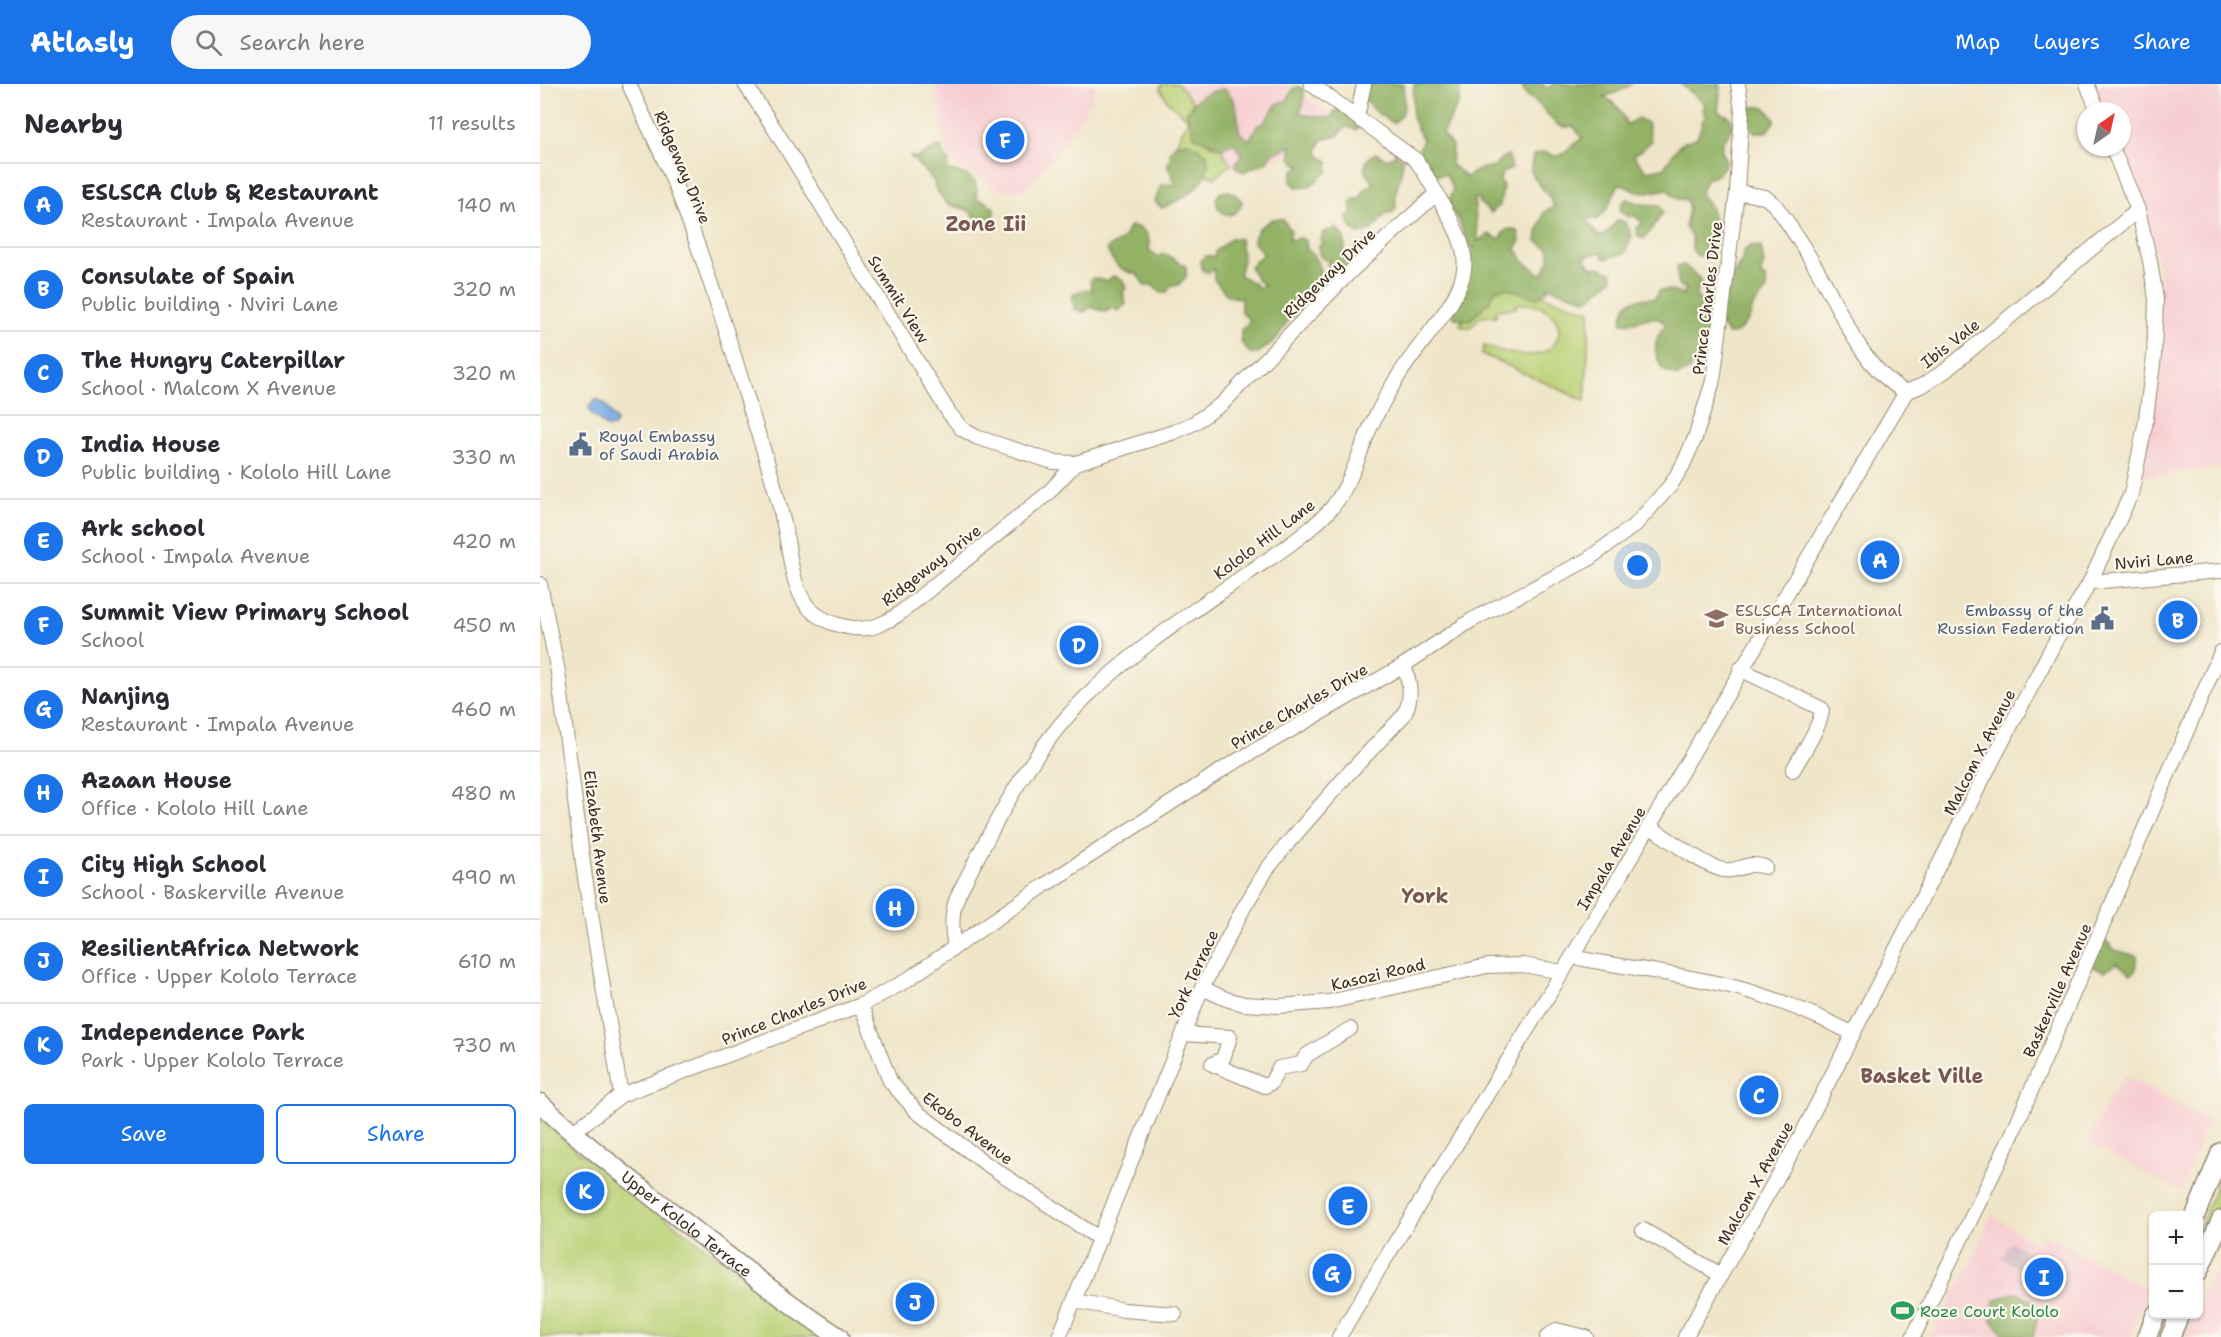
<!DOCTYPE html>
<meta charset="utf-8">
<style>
body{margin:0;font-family:"Shantell Sans",sans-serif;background:#f7f7f7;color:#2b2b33}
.controls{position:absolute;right:18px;bottom:18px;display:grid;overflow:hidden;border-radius:9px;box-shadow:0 2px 4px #0004}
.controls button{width:54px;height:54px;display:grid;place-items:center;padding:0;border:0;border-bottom:2px solid #e1e1e2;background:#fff;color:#2b2b33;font:30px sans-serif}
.compass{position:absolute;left:1537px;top:18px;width:54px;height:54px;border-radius:50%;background:#fff;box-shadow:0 2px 4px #0004;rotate:34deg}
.you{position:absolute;left:1098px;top:482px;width:21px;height:21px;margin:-15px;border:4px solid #fff;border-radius:50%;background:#1a73e8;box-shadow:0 0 0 9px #1a73e833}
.badge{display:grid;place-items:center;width:39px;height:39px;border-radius:50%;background:#1a73e8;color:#fff;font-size:20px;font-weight:700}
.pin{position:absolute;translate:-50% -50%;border:3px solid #fff;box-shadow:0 2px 6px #0006}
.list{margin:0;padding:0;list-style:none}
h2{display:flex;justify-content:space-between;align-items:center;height:78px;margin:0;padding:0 24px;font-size:26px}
h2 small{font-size:20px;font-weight:400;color:#7c7c81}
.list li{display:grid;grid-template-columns:39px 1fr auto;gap:18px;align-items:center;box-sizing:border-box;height:84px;padding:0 24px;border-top:2px solid #e1e1e2}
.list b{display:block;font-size:22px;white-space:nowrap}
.list p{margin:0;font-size:20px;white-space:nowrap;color:#7c7c81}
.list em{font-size:20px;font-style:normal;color:#7c7c81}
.actions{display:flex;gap:12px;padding:18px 24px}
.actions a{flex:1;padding:14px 0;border:2px solid #1a73e8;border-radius:9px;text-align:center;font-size:21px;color:#1a73e8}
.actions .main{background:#1a73e8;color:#fff}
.icon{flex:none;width:33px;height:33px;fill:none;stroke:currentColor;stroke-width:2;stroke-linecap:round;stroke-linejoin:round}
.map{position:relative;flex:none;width:1681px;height:1253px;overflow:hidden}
header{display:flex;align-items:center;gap:36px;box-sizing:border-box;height:84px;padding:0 30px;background:#1a73e8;color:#fff}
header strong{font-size:28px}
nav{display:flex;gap:33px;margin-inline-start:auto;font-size:21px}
.search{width:420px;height:54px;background:#f7f7f7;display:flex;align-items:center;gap:15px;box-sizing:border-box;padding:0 21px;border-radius:33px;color:#7c7c81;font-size:22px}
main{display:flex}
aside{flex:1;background:#fff}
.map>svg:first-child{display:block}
</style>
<header>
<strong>Atlasly</strong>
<div class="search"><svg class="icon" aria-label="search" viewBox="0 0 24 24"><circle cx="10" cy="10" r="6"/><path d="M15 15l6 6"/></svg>Search here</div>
<nav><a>Map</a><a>Layers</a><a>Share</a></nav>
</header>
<main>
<aside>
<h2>Nearby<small>11 results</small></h2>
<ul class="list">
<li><span class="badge">A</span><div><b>ESLSCA Club &amp; Restaurant</b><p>Restaurant · Impala Avenue</p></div><em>140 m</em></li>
<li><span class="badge">B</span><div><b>Consulate of Spain</b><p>Public building · Nviri Lane</p></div><em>320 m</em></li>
<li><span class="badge">C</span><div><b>The Hungry Caterpillar</b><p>School · Malcom X Avenue</p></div><em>320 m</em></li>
<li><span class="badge">D</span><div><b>India House</b><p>Public building · Kololo Hill Lane</p></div><em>330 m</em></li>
<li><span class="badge">E</span><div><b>Ark school</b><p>School · Impala Avenue</p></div><em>420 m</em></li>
<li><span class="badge">F</span><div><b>Summit View Primary School</b><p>School</p></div><em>450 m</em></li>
<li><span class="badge">G</span><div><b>Nanjing</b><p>Restaurant · Impala Avenue</p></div><em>460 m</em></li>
<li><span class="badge">H</span><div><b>Azaan House</b><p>Office · Kololo Hill Lane</p></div><em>480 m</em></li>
<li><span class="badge">I</span><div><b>City High School</b><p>School · Baskerville Avenue</p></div><em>490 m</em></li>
<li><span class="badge">J</span><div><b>ResilientAfrica Network</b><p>Office · Upper Kololo Terrace</p></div><em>610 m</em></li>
<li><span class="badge">K</span><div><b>Independence Park</b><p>Park · Upper Kololo Terrace</p></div><em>730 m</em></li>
</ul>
<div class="actions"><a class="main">Save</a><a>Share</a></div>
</aside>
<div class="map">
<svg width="1681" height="1253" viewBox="0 0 1681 1253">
<rect width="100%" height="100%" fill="#fbf7ec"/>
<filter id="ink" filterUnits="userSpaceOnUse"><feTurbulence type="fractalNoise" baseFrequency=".0167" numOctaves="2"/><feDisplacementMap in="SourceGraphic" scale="12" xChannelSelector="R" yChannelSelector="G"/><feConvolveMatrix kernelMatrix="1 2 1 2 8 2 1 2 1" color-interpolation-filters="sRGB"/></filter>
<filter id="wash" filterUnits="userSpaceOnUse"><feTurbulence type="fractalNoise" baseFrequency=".008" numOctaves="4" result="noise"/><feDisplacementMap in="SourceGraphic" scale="24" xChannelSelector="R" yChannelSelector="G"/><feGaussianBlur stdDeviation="1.35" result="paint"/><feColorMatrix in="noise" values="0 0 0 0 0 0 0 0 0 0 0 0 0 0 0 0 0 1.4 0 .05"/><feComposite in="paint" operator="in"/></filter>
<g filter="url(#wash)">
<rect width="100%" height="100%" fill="#efe5c8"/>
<g fill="#f7cfd2">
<polygon points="395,0 556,0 550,17 535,44 489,103 473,107 460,106 413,79 406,65"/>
<polygon points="638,0 744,0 806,40 808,47 699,88 690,79"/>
<polygon points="1553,0 1681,0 1681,383 1601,394 1620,284 1620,203 1615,159 1579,63 1582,63 1582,27 1565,27"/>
<polygon points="1583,991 1668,1036 1641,1108 1547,1058"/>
<polygon points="1452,1130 1497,1162 1504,1150 1606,1204 1605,1217 1590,1253 1390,1253 1436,1169"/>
<polygon points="1681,1175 1681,1253 1647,1253 1642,1251 1649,1242 1654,1231 1658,1230 1659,1219 1670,1190 1675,1192"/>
</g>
<polygon fill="#d2bdc6" points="1471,1158 1492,1171 1482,1187 1461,1174"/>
<g fill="#bad074" stroke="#7a7d49" stroke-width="1.5">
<polygon points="622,0 638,0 653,18 647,29 669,60 681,64 690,79 691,81 674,94 665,90 669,79 648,58 636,60 648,35 629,19 620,5"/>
<path d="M937,190L1050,227L1045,317L942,270L944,262C959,266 975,272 990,271C1030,270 1031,216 976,220V224L956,226V232L940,233L930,244L920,242Z"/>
<polygon points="0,1034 37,1067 262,1236 288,1253 0,1253"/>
<polygon points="1681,1088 1681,1118 1659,1174 1659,1144"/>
</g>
<g fill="#93b266" stroke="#676e42" stroke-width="1.5">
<path d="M828,0H863C864,15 868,30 853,39L840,31L822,15Z"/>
<path d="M874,0H920L919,18L902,50L912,62L911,80L927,94C932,87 945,82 954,84L960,75L968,71L972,84L962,89L960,95L963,102L960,121L951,129L940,119L939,114H934L938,157L949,150L960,156L963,149L968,145L978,147L980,158L975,166L980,169L983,177L1002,191L1010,174L1009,165L997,157C997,146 1002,138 1004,128L1014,123C1010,108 994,100 991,86C991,81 993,75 993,71L1004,68L1018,73L1042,54L1034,43C1029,43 1024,44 1020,42C1012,38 1004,24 996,18C992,14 988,14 984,9C983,6 983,4 982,0H1003V3H1011L1012,0H1092L1078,8L1064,13C1077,20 1083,27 1086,41L1098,34L1107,39L1111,57L1101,67L1093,71L1106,87L1124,84C1130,75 1136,62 1146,57C1150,55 1156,56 1158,51C1162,45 1160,39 1165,33L1163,25L1165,20C1157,11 1149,8 1141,0H1179L1181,2L1178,27L1190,33L1193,43C1190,49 1183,55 1182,60C1180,67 1184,69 1185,75C1186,87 1175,93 1166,95L1160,111C1170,118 1175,131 1173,142C1172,146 1169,148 1169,152C1167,160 1171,162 1167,171L1157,172L1152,165V154L1145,143L1149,126L1147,116L1137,115L1127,105C1106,109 1098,112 1080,99C1070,113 1072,123 1058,135H1046L1058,152L1065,151L1078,136L1086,139L1092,153L1085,169L1065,175L1060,168L1044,173L1052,184L1060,183L1072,189L1073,194L1048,216L1007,203V207L997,214L966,204L955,206L950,217L929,237L915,234L905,219L935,163L928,164L919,135L912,129L909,117L913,106L906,90L897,91L890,86V79L884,78L879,64L883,56L872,34Z"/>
<path d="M760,3L764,8L763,22L759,28L766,31L790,34L796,26L801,25L821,41L816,46L806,42L797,52L782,56L777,67L782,74L788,77V87L769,103L757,104L751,97L753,87L762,81L756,80L751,74V62L731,70L727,78L703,88L696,83V78L702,72L694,59L681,64L654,52L647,29C657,12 664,8 684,5C698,16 698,30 699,48L709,56L718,41L723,40L737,20L747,16L754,4Z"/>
<polygon points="1214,23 1225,23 1235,36 1227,48 1215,48 1209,42 1209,25"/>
<path d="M648,58L667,70C673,100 645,114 622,124L615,118L621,101L636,100L627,81L631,74L630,68L636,60Z"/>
<polygon points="401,62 404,72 409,77 407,86 426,91 436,99 437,115 446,118 454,124 454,133 449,139 441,139 428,126 407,120 395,104 394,97 371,73 376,74"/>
<path d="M836,69L846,75L857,70L863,75C862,92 853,108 856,124L852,129H846C838,140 832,149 818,150L811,143L806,133L813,129L810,120L814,115H820L825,105L833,100L824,84L829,73Z"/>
<polygon points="688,107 696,111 702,118 700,124 693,130 686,131 678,124 676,115 680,109"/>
<path d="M1087,115L1099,120L1119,121L1123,128C1116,138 1112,148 1103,155L1098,152L1097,144L1103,139L1095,132H1086L1080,126L1082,119Z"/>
<path d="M732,135H743L751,147L749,156L761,154L766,157L767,165C781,176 786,200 776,216C771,225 761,226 753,232C746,237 742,248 736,255C731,260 724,265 718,269H710L701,258V246L710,237L701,227V214L688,212L674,195V185L669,189L662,186L660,177L666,172H675V168L691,154L700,155L703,176L699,191L714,199L718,204L725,201L718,197L710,183L723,170L713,157L718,145Z"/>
<path d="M590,142C604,142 611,153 609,166L618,173L623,170C627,171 642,180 646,183V193L638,201L630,202L627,208L621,209L612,201L605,202L597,190C582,188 572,179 567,165C572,159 578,160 583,155C586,152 587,146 590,142Z"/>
<polygon points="797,144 804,153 806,181 800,186 791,186 787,180 791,176 783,175 779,170 779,162 783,160 781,156 783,148"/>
<polygon points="1210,162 1221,163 1224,180 1220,190 1225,194 1227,206 1213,222 1209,235 1197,249 1188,250 1177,235 1190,196 1203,175 1203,168"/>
<path d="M1144,181L1160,195L1161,203L1156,208V212C1162,220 1173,230 1176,239C1182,255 1166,270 1153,275L1150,286L1137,292L1123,286C1113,268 1112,256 1126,241C1113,225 1099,241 1082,239C1082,215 1095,214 1115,214L1119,207L1129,206L1143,211L1146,205L1138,201L1137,182Z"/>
<polygon points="573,192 582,195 586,203 583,210 586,220 578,227 573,224 565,228 551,223 544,228 536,226 532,217 534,209 544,206 552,206 550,197 552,194 567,197"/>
<polygon points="1565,856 1575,866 1597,872 1595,887 1591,890 1577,879 1565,887 1552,883 1558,860"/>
<polygon points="1477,1208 1496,1220 1497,1236 1493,1253 1464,1251 1452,1236 1454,1216"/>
</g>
<polygon fill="#79abe5" stroke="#5a6a82" stroke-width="1.5" points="56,315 64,319 76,337 74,343 66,343 50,328 49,322"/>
</g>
<g filter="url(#ink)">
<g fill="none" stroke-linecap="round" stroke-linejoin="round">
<defs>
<g id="minor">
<path d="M89,0C104,35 122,68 136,103C166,180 191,261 215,340C225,370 235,401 242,432C250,460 249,499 268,523C283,540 318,550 339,541C346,538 353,534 359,530L507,410L536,379L634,348L654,339L683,319L813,185L897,109"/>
<polyline points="205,0 234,44 409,329 422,345 436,353 513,378 536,379"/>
<polyline points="1547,0 1558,27"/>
<polyline points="817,33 824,0"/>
<path d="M1197,108L1225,113L1235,121C1251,142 1264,164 1278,187C1302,228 1321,284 1366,308L1383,301L1405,287L1598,126"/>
<polyline points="1550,498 1681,487"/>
<polyline points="0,500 18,588 45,794 81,1011"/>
<path d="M1200,585L1282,625C1282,641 1261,671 1253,686"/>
<path d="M1109,742C1127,754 1164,782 1183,786C1200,789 1205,776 1225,783"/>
<path d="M415,863C411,843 411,827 419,809C454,741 489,669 544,615C593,567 649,530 705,491C733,472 764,453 788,428C809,406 818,372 830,344C838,327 847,310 857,294C872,270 891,249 907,225C934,185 927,164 905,125C896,108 887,92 876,76L771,0"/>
<path d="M1032,873C1082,883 1132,889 1181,900C1228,910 1272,929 1314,950"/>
<polyline points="662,904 686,915 704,920 739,922 789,918 947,882 983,881 1022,888"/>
<polyline points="321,921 350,997 377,1028 445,1079 560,1155"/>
<polyline points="643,950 690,953 683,975 672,980 725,1002 731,999 739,984 761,980 767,971 810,945"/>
<polyline points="32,1049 81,1011 321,921 364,898 505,801 688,682 864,581 932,536 1047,476 1095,441 1130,402 1143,381 1155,354 1173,297 1197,108 1202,27 1198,0"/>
<polyline points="1103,1146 1181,1191"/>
<polyline points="535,1217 584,1226 635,1230"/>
<path d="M519,1253L662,904L703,825L727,785L748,759L807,691L864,631C873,613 870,600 864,581"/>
<polyline points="799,1253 839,1185 1032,873 1366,308"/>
<polyline points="1007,1253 1016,1246 1046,1253"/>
<polyline points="1145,1253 1260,1054 1440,700 1517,554 1550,498 1591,410 1605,342 1614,272 1616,215 1610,177 1598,126 1572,63"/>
<polyline points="1373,1253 1471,1053 1681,568"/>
</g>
<g id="major">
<path id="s1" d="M0,1019C42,1059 89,1094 134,1130C188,1172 242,1216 299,1253"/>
<polyline points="1655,1132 1681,1068"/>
<polyline points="1658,1188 1681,1136"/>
<polyline points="1607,1253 1616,1230"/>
<polyline points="1630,1253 1640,1230"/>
</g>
</defs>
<use href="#minor" stroke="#958873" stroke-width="16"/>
<use href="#major" stroke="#958873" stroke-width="21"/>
<use href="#minor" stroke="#fff" stroke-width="14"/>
<use href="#major" stroke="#fff" stroke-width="18"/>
</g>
</g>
<defs>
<symbol id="civic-bare" viewBox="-9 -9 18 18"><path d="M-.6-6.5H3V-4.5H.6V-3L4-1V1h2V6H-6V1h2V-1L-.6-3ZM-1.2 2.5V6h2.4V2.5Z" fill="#5c6f8a" stroke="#fbf7ec" stroke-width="2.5" paint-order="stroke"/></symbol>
<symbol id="university-bare" viewBox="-9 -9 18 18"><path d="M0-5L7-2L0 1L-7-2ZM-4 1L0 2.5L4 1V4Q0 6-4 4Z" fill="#8d6e63" stroke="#fbf7ec" stroke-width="2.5" paint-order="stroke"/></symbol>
<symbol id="stadium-bare" viewBox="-9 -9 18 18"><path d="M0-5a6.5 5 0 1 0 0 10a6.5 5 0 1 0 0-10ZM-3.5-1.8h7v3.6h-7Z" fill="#2e9e5b" stroke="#fbf7ec" stroke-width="2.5" paint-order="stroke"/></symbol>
</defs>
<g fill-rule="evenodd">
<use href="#civic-bare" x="24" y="344" width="33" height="33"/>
<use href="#university-bare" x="1160" y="518" width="33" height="33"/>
<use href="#civic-bare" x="1546" y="518" width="33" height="33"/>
<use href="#stadium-bare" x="1346" y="1210" width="33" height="33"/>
</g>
<g text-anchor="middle" stroke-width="4.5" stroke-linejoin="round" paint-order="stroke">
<g font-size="16" fill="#3b2a1e" stroke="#fbf7ec">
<text transform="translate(143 83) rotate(67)" y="6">Ridgeway Drive</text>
<text transform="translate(789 189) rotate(-44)" y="6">Ridgeway Drive</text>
<text transform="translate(1167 214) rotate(-83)" y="6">Prince Charles Drive</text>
<text transform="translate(359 215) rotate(58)" y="6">Summit View</text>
<text transform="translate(1410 259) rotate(-38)" y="6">Ibis Vale</text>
<text transform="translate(724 455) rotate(-37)" y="6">Kololo Hill Lane</text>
<text transform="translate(1614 476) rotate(-5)" y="6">Nviri Lane</text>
<text transform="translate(391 481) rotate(-38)" y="6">Ridgeway Drive</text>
<text transform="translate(759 622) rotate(-30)" y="6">Prince Charles Drive</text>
<text transform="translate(1439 668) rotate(-63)" y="6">Malcom X Avenue</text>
<text transform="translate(58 753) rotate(83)" y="6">Elizabeth Avenue</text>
<text transform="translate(1071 774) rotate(-59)" y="6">Impala Avenue</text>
<text transform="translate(653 890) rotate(-65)" y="6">York Terrace</text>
<text transform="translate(838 890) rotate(-13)" y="6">Kasozi Road</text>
<text transform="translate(1517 906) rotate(-66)" y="6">Baskerville Avenue</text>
<text transform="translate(254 927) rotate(-22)" y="6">Prince Charles Drive</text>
<text transform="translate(428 1044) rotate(37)" y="6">Ekobo Avenue</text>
<text transform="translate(1215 1099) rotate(-61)" y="6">Malcom X Avenue</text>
<text dy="6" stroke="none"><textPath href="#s1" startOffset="190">Upper Kololo Terrace</textPath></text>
</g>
<g font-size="16" fill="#4e5e75" stroke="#fbf7ec" text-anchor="start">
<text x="59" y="358">Royal Embassy<tspan x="59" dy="18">of Saudi Arabia</tspan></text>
<text x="1544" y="532" text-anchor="end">Embassy of the<tspan x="1544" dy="18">Russian Federation</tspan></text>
</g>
<g font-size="16" fill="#785e54" stroke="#fbf7ec" text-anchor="start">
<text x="1195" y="532">ESLSCA International<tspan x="1195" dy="18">Business School</tspan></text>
</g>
<g font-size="16" fill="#27864d" stroke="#fbf7ec" text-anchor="start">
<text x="1380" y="1233">Roze Court Kololo</text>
</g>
<g font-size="20" font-weight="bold" fill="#785950" stroke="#fbf7ec">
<text x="446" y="147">Zone Iii</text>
<text x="885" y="819">York</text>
<text x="1382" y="999">Basket Ville</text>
</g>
</g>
</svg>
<div class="controls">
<button>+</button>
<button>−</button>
</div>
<svg class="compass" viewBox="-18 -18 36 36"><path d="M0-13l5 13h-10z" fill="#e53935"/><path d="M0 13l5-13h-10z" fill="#7c7c81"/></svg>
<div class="you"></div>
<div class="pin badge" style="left:1340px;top:476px">A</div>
<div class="pin badge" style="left:1638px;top:536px">B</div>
<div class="pin badge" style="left:1219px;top:1011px">C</div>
<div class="pin badge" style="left:539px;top:561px">D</div>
<div class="pin badge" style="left:808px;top:1122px">E</div>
<div class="pin badge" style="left:465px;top:56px">F</div>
<div class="pin badge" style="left:792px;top:1189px">G</div>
<div class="pin badge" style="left:355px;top:824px">H</div>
<div class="pin badge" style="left:1504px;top:1193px">I</div>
<div class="pin badge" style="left:375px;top:1218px">J</div>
<div class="pin badge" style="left:45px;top:1107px">K</div>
</div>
</main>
